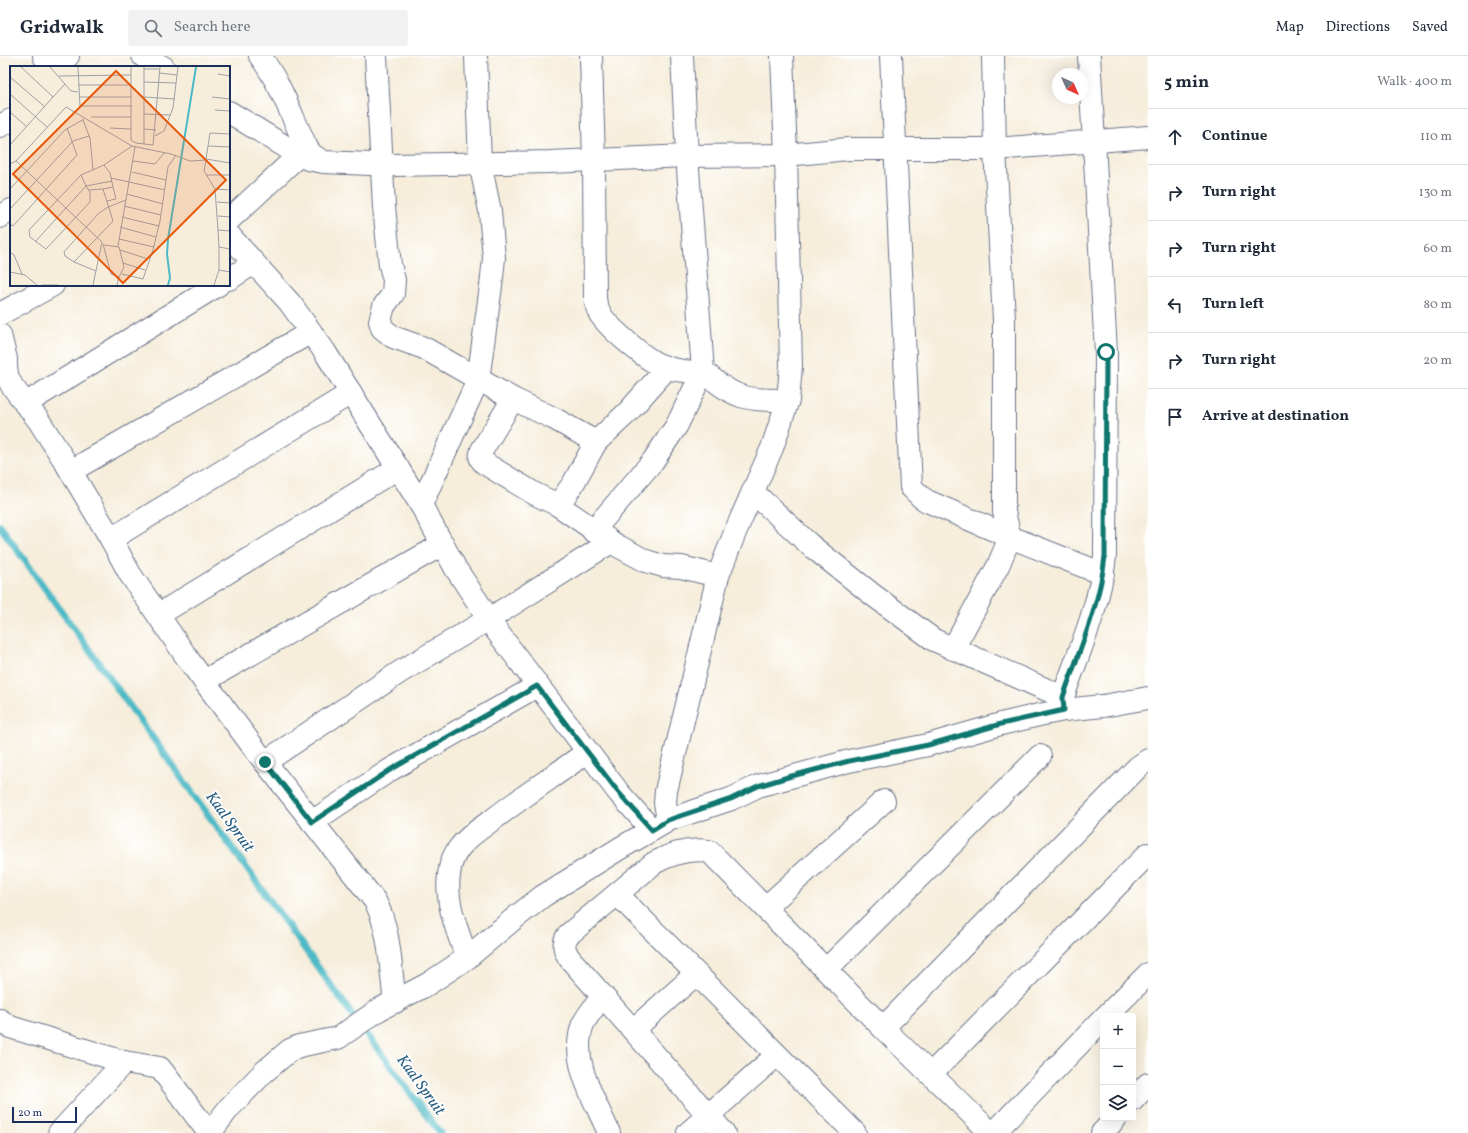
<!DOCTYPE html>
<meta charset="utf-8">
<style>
body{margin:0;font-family:Vollkorn,serif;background:#f2f2f3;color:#1f2937}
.controls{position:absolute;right:12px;bottom:12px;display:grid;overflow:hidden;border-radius:4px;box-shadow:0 4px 16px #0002}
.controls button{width:36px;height:36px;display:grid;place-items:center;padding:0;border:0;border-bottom:1px solid #e0e1e3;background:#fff;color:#1f2937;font:20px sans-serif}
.compass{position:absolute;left:1052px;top:12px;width:36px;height:36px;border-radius:50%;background:#fff;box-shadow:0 4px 16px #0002;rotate:135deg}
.scale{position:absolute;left:12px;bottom:10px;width:65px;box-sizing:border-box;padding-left:4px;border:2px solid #1b2f5e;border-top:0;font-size:11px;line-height:14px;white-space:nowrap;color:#1b2f5e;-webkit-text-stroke:3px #fff;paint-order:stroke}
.stop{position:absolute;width:12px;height:12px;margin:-9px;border:3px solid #0f766e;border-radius:50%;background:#fff}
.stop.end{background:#0f766e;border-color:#fff;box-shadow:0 1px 4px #0008}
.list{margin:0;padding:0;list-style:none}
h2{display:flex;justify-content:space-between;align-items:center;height:52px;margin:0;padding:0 16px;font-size:17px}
h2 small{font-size:13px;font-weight:400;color:#747a83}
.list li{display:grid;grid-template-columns:26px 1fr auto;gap:12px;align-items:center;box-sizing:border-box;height:56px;padding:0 16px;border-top:1px solid #e0e1e3}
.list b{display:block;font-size:15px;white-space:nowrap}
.list em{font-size:13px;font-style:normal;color:#747a83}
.icon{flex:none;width:22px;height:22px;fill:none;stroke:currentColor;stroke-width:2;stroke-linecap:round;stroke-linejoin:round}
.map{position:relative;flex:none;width:1148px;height:1077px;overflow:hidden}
header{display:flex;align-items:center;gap:24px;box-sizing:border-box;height:56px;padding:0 20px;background:#fff;border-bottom:1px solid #e0e1e3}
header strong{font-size:19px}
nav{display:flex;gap:22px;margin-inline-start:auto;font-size:14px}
.search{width:280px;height:36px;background:#f2f2f3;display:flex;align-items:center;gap:10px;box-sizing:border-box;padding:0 14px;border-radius:4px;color:#747a83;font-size:15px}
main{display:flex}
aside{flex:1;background:#fff}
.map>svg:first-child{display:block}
</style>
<header>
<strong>Gridwalk</strong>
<div class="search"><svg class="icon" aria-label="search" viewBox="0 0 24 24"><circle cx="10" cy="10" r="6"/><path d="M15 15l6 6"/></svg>Search here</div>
<nav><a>Map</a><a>Directions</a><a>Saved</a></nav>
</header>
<main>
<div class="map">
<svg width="1148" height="1077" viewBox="0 0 1148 1077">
<rect width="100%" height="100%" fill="#fff"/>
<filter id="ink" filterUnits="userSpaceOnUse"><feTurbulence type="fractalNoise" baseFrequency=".025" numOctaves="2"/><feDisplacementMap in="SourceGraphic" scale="8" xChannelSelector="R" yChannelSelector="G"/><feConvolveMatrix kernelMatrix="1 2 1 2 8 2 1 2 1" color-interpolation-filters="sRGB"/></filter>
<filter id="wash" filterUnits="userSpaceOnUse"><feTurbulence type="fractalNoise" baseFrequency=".012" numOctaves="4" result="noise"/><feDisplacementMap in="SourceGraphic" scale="16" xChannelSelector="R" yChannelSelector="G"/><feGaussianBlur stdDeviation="0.9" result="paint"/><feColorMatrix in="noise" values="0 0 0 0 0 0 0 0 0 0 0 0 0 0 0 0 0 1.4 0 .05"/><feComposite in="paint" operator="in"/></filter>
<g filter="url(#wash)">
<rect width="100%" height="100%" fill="#f6edda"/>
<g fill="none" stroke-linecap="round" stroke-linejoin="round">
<polyline stroke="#4cbac6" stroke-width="7" points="0,470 335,935 440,1077"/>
</g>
</g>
<g filter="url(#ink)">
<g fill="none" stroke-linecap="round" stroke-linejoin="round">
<defs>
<g id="minor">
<polyline points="44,0 50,11 68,0"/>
<polyline points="143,0 163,11"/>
<path d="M260,0C282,30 291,59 307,92L311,98L323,106L394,109L550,106L687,100L786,99L848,93H995L1148,81"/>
<polyline points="376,0 384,151 390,209 394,224 393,238 384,250 380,265 382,272 393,281 424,292 513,343 553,362 596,386 573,428 558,449 616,489 646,505 663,510 681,511 718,520"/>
<path d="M591,0L594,105L595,243C596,248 597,253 600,258C609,272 645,303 660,309C672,314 690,317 703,315L677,369L653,405L593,475"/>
<path d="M682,0L687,100L703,315C736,344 746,344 788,344"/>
<polyline points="782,0 786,99 791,310 788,344 772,392 736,474 718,520 666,735 665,747 668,764 731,743 758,730 849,705 928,689 1001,668 1039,659 1064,654 1103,650 1148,642"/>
<polyline points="891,0 911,431 921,441 927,445 1010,481 1103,518"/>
<polyline points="229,56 299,99 308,103 318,105"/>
<polyline points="0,70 11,64"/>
<polyline points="0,161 11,154"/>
<polyline points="229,164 299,99"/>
<polyline points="229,179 290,247 325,296 421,449 456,513 496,574 619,737 652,774"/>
<polyline points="229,223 254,207"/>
<polyline points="0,258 53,229"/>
<path d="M0,279L6,303V312L8,322L12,330L39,365L64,404L111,483L130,518L190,606L257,696L375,845C391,875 390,912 395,946"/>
<path d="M513,343L482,394C480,400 479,402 484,407L535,438L558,449"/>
<polyline points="25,348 218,229"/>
<polyline points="596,386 628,356 667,312"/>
<polyline points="71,415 311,276"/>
<polyline points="753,436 810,489 873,539 934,584 1063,641"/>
<polyline points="421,449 478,324 491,230 494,202 490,155 480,107 476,0"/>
<polyline points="111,483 351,337"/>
<polyline points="158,559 398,412"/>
<polyline points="953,593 998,510 1010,481 1004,456 1004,264 995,93 993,0"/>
<polyline points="204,625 443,488"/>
<path d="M1064,654L1063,641C1079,595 1100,549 1105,500L1106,296L1089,0"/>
<polyline points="265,706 400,616 489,563 611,486"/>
<polyline points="312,766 390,714 537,630"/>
<polyline points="617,838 855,1077"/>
<polyline points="765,852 884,745"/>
<path d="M467,902C458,876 445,847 449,819C450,809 453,799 460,791C469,779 483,771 495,762C525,739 557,718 587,696"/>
<polyline points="826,914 1040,700"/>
<path d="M603,940C596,949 588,958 583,968C569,1005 595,1044 609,1077"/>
<polyline points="1106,960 1148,918"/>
<polyline points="0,964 10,971 124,1006 160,1012 209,1077"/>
<polyline points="883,972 1138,711 1148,704"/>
<polyline points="633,974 696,918"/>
<polyline points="931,1018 1148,798"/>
<polyline points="1133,1044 1148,1028"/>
<polyline points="59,1077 124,1006"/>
<polyline points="210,1077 229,1052 264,1016 290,994 299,990 338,982 380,953 428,928 467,902 516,861 543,840 622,791 664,767"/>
<polyline points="688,1077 777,999"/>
<path d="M724,1077L570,903C564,895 562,888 568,879L654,807C670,798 690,792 709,795L883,972L991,1077"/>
<polyline points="994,1077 1103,963"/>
<polyline points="1102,1077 1116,1062"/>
</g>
</defs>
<use href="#minor" stroke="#687289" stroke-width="24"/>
<use href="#minor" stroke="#fff" stroke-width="22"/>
</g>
</g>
<g fill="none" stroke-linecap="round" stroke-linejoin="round" filter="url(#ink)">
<path stroke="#0f766e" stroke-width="5" d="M265,706L312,766L390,714L537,630L619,737L652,774L668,764L731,743L758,730L788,721L849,705L928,689L1001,668L1064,654L1063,641C1079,595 1100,549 1105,500L1106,296"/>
</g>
<g text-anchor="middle" stroke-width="3.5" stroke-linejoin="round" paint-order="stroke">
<g font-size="16" font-style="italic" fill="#2c6082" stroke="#fff">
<text transform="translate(231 765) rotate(54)" y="6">Kaal Spruit</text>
<text transform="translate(422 1028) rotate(54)" y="6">Kaal Spruit</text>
</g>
</g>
<g transform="translate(10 10)">
<rect width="220" height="220" fill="#f6edda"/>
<path fill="none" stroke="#4cbac6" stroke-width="2" d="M158,219L160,212L157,188L158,173L186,1"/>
<path fill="none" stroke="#9ea1a8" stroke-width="1" d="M40,1L61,25L68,26M68,1L70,40H122M121,1V74L126,77L143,79L150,1M134,3H149M149,7L167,9M208,8L220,10M49,10L121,9M0,11L35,41M134,16L166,17M68,19H121M0,28L37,61M43,31L55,18M69,31H121M134,31L165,33M202,31L220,33M205,44L220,45M0,46L17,61M134,48L160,49M81,51H121M73,54L80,72L83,104M100,62L121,63M134,63L146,64M220,68L200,67L196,93L220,97M145,70L154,65L163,42L168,1M134,78V1M0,79L43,31L11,1M122,80L161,88L180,95L196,94L194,105L205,123L208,164L220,165M198,80L220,81M6,95L56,41L122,80L94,99L71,109L19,164L20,171L36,183L80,136V126L76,120L102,115M123,95L145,98L155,86M0,98L6,95L92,176L83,219M122,106L156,114M197,109H220M101,112L155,124M0,123L55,64L74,53M205,123L220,124M79,124L93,123M117,128L153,138M97,135L106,133L103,121M207,136L220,137M114,140L151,149M0,143L63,75L79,70M208,150L220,151M112,151L149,160M0,158L3,160L67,89L57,62M110,161L146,171M208,164L209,181M109,173L144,181M25,176L76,120L71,109M93,178L101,208L109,211L107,219M94,179L109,181L114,201L109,211M108,180L125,81M110,184L138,193M0,186L4,189L12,208M64,196L103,155L93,123L103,121L100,107L94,99M113,197L135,204M209,204V181L220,183M86,205L64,196L55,190L54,186L88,148L98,141L116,134M0,206L15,209L27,219M112,208L133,213L143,184L150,155L158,101L166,89M32,219H48M204,219L209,204L220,206"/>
<path fill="#e8590c" fill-opacity="0.15" stroke="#e8590c" stroke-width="2" d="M106,5L216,114L113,217L3,108Z"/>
<rect width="220" height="220" fill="none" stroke="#1b2f5e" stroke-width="2"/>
</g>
</svg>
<div class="controls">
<button>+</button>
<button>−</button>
<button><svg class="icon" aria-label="layers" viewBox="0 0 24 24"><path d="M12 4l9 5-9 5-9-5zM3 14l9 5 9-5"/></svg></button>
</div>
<svg class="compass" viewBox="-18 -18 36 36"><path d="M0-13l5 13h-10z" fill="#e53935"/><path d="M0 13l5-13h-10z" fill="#747a83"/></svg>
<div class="scale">20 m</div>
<div class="stop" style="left:1106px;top:296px"></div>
<div class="stop end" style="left:265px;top:706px"></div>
</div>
<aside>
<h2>5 min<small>Walk · 400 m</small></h2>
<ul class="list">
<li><svg class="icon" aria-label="ahead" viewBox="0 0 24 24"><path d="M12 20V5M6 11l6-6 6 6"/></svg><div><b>Continue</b></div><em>110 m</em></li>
<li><svg class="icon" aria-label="right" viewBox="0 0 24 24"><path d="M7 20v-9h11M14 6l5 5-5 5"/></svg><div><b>Turn right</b></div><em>130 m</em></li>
<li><svg class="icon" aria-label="right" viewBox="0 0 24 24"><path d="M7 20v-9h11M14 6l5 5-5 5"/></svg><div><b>Turn right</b></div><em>60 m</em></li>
<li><svg class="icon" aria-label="left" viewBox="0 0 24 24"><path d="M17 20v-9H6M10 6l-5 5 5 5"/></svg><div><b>Turn left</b></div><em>80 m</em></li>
<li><svg class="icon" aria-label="right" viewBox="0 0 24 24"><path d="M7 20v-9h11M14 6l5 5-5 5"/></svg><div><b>Turn right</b></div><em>20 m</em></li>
<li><svg class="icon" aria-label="arrive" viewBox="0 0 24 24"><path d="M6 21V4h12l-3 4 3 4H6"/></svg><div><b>Arrive at destination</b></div></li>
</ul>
</aside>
</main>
